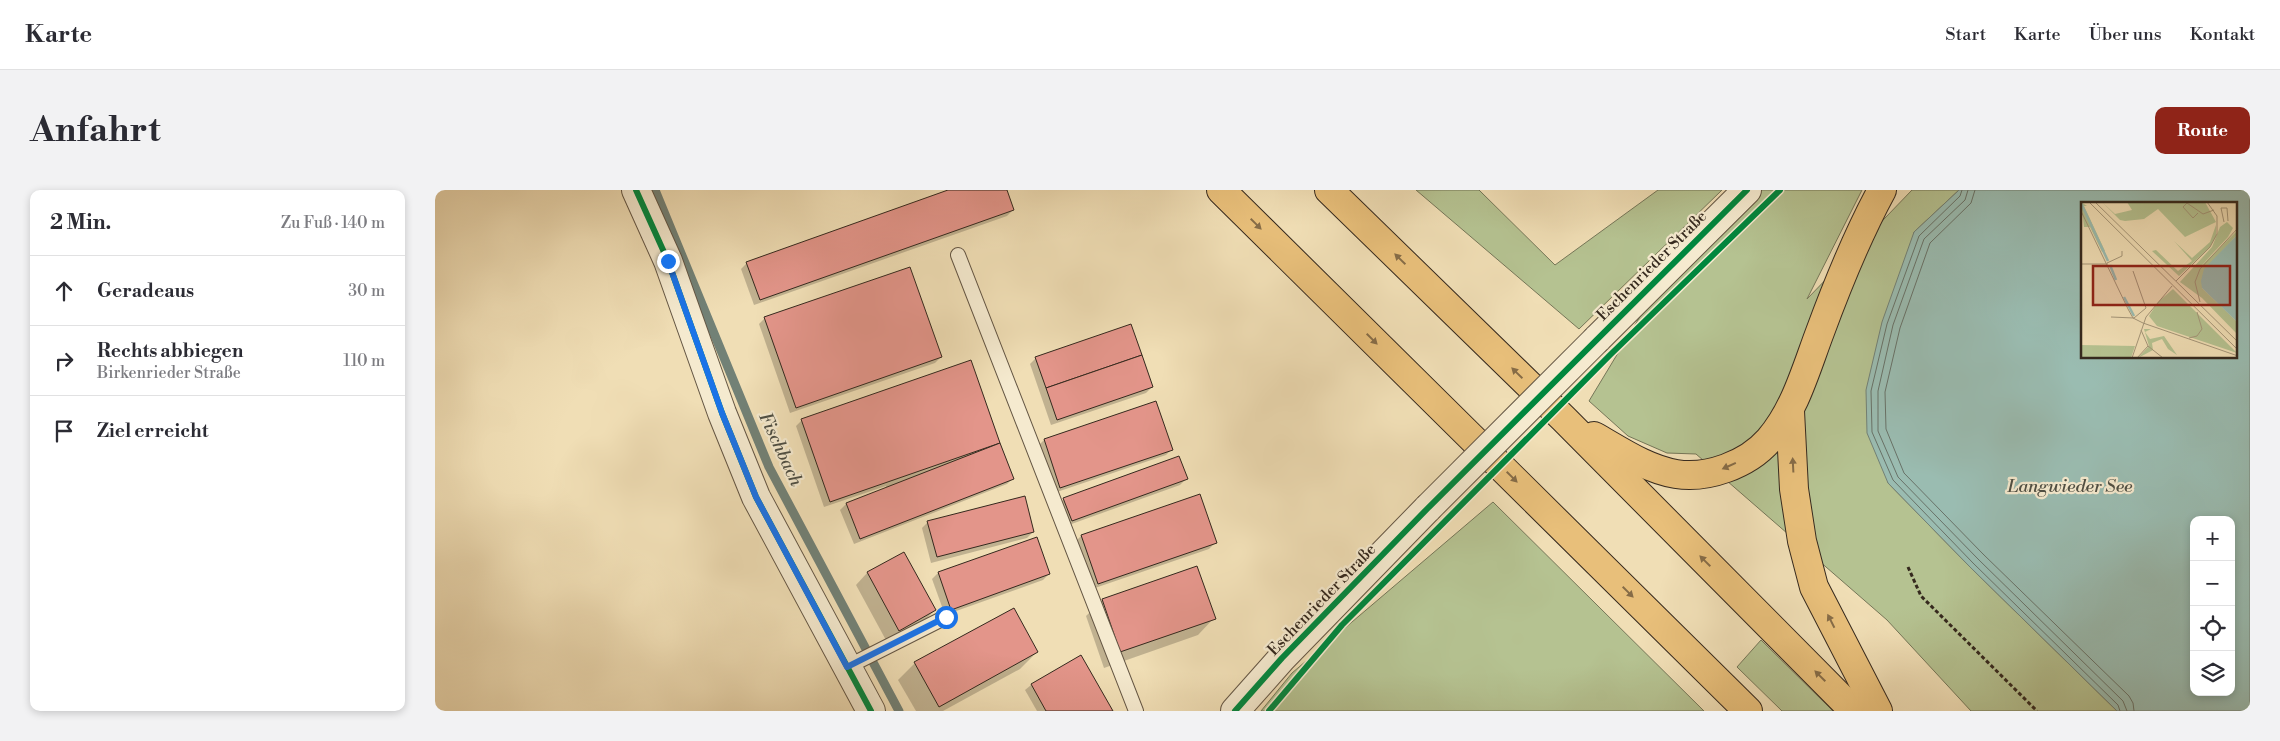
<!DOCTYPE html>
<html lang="de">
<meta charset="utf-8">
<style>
body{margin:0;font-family:"Libre Bodoni",serif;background:#f2f2f3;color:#2b2b33}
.controls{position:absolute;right:15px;bottom:15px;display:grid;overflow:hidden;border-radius:10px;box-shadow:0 2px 8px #0003}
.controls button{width:45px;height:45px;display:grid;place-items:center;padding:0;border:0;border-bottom:1px solid #e1e1e2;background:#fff;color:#2b2b33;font:25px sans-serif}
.stop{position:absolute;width:15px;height:15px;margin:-11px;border:4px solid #1a73e8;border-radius:50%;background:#fff}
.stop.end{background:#1a73e8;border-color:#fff;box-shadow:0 1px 5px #0008}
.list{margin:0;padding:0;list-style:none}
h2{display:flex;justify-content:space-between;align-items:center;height:65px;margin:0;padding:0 20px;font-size:21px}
h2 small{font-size:16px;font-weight:400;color:#7c7c81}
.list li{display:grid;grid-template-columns:32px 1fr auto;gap:15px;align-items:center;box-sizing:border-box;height:70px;padding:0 20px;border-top:1px solid #e1e1e2}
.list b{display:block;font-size:19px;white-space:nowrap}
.list p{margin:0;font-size:16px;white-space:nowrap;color:#7c7c81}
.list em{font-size:16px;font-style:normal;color:#7c7c81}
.icon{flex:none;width:28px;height:28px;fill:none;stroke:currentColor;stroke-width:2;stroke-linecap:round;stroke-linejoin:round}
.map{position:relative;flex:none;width:1815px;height:521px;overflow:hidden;border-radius:10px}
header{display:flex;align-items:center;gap:30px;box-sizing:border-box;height:70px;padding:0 25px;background:#fff;border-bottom:1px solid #e1e1e2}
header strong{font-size:24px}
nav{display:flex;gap:28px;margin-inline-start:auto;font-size:18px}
.intro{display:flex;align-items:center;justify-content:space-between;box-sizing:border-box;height:120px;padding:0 30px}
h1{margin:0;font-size:35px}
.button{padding:12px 22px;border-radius:10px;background:#8f2418;color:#fff;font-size:18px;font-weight:700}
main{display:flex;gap:30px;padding:0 30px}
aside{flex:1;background:#fff;border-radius:10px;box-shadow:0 2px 8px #0003}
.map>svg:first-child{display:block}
</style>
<header>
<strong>Karte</strong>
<nav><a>Start</a><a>Karte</a><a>Über uns</a><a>Kontakt</a></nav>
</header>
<div class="intro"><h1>Anfahrt</h1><a class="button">Route</a></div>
<main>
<aside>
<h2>2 Min.<small>Zu Fuß · 140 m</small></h2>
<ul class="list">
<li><svg class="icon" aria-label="ahead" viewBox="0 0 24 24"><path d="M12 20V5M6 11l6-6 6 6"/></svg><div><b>Geradeaus</b></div><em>30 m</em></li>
<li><svg class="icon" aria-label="right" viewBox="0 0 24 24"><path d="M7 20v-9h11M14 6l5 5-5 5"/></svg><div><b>Rechts abbiegen</b><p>Birkenrieder Straße</p></div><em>110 m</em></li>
<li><svg class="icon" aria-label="arrive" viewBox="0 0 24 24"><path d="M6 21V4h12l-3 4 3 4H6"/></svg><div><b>Ziel erreicht</b></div></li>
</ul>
</aside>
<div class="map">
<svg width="1815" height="521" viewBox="0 0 1815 521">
<rect width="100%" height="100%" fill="#f0deb5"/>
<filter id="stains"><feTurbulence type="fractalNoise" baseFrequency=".004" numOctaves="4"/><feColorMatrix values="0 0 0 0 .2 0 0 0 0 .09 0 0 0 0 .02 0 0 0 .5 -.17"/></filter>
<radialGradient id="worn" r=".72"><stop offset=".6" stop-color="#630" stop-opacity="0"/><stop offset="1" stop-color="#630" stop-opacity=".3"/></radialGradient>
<g fill="#b5c291" stroke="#757658">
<polygon points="981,0 1044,0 1120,75 1223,0 1287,0 1144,139"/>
<polygon points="1327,0 1427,0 1372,109 1477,0 1524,0 1479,42 1453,293 1535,377 1682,521 1536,521 1452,430 1261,264 1232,263 1193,246 1154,211 1212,115"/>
<polygon points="1058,312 1269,521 826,521 857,483"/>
<polygon points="1326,450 1398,521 1347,521 1302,477"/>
</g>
<path fill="#9abcb1" stroke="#728176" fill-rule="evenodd" d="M1524,0H1815V521H1682L1535,377L1453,293L1432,243L1431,200L1447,132L1479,42ZM1648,14H1801V168H1648ZM1759,330H1796V502H1759Z"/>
<g fill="#0003">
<polygon points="517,0 571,0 578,20 572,26 319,115 306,79 312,73"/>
<polygon points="330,128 506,167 500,173 355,223 324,134"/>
<polygon points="601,168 717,197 711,203 616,235 595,174"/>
<polygon points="535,171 578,288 572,294 419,354 405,320 411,314 451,298 451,296 389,317 361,236 367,230"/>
<polygon points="721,212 737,259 731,265 619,303 603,256 609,250"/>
<polygon points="751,289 745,295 631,336 623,315 629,309"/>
<polygon points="764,305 780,353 774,359 657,399 640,352 646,346"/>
<polygon points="493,332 598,342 592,348 496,373 487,338"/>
<polygon points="468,364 500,420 488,432 452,452 421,395 432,383"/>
<polygon points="503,383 614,384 608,390 510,425 497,389"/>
<polygon points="668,410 779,428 763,445 669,478 651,426"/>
<polygon points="578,419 602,462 585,479 508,521 481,521 463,490 480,473"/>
<polygon points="596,495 676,521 602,521 590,500"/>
</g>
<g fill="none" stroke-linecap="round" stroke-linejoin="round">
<g stroke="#687268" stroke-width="1">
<polyline points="1527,0 1525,6 1484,46 1452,134 1436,201 1437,242 1458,290 1538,373 1683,515 1685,521"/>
<polyline points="1533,0 1530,10 1489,49 1458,135 1443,201 1443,241 1463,287 1543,369 1688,511 1692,521"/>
<polyline points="1540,0 1536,13 1495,53 1465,138 1450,202 1451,239 1469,283 1548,364 1694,506 1698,513 1699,521"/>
</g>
<polyline stroke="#728176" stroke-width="9" points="220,0 334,277 464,521"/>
</g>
<g fill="#e3958a" stroke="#35291e">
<polygon points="513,0 572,0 579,20 325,110 311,72"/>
<polygon points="475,77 507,167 361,218 329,127"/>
<polygon points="696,134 707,165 611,198 600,167"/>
<polygon points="707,165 718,197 622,230 611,198"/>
<polygon points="536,170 565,253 395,312 366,229"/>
<polygon points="721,211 738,260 625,298 609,249"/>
<polygon points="565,253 579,289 425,349 411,313"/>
<polygon points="744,266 753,289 637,331 628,308"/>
<polygon points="765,304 782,353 663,394 646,345"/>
<polygon points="590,306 599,342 502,367 492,331"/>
<polygon points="602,347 615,384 516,420 503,382"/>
<polygon points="469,362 501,420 464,441 432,382"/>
<polygon points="762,376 781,429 685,462 667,409"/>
<polygon points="579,418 603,462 504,517 479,472"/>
<polygon points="646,465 678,521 611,521 596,494"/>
</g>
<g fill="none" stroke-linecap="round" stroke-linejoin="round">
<defs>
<g id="service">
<polyline points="523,65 701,521"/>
<polyline points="412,477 511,427"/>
</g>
<polyline id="minor" points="201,0 233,71 287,223 321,307 436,521"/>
<g id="tertiary">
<polyline points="1162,149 1312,0"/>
<polyline points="800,521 847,468 993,318"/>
</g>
<g id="motorway">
<polyline points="786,0 1313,521"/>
<polyline points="894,0 1129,229 1419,521"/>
<polyline points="1355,221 1359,299 1367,351 1379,397 1443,521"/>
<path d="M1159,246C1184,260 1211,279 1241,284C1272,289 1312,275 1334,250C1360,220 1371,179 1385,142C1403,93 1422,46 1447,0"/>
</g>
</defs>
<use href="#service" stroke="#645644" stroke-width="16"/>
<use href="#minor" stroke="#645644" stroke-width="30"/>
<use href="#tertiary" stroke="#645644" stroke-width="30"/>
<use href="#motorway" stroke="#35291e" stroke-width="30"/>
<polyline stroke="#35291e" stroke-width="3" stroke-dasharray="4 2.5" stroke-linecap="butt" points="1473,377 1486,406 1602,521"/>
<use href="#service" stroke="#f5eacf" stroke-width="14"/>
<use href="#minor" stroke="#f5eacf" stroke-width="28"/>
<use href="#tertiary" stroke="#f5eacf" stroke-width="28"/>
<use href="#motorway" stroke="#e8bf7a" stroke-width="28"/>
<defs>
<polyline id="tertiary-bridge" points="993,318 1162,149"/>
</defs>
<use href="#tertiary-bridge" stroke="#645644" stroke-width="30" stroke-linecap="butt"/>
<use href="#tertiary-bridge" stroke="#f5eacf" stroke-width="28"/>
<defs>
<g id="cycleway">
<polyline points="201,0 233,71 287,223 321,307 436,521"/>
<polyline points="800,521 847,468 993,318 1312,0"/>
<polyline points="834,521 907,435 1175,165 1345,0"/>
</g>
</defs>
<use href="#cycleway" stroke="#f5eacf" stroke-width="9"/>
<use href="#cycleway" stroke="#00873e" stroke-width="6"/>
</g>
<defs><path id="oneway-solid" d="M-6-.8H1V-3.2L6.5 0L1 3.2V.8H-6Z" transform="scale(1.25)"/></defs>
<g fill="#866c47">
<use href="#oneway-solid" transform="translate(821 34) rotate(45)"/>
<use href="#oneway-solid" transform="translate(965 69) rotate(-136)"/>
<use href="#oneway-solid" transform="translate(937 149) rotate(45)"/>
<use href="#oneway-solid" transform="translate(1082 183) rotate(-136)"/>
<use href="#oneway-solid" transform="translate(1358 275) rotate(-93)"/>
<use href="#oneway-solid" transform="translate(1294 276) rotate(156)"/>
<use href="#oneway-solid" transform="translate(1077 287) rotate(45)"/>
<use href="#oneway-solid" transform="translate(1270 371) rotate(-135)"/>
<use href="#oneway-solid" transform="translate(1193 402) rotate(45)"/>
<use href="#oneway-solid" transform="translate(1396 431) rotate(-117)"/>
<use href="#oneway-solid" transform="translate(1385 486) rotate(-135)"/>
</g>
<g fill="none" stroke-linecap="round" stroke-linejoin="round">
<polyline stroke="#1a73e8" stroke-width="6" points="233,71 287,223 321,307 412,477 511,427"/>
</g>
<g text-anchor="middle" stroke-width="4.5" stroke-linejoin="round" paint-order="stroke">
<g font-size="16" fill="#35291e" stroke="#f5eacf">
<text transform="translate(1216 75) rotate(-45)" y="6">Eschenrieder Straße</text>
<text transform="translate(886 409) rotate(-46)" y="6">Eschenrieder Straße</text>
</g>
<g font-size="18" font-style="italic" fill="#4e4e43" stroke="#f5eacf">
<text transform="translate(346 259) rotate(65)" y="6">Fischbach</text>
<text x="1635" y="302">Langwieder See</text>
</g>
</g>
<g transform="translate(1646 12)">
<rect width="156" height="156" fill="#f0deb5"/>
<path d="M0,0L6,4H3L24,49L21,50L9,25H3ZM21,0L34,12L51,8L46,0H124L135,20L104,35L77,7L63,17L44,19L39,18ZM146,20L152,26L147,35L120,64L156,29V33L129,62L121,86L156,120V132L121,96L99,80L131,45L139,25ZM135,23V34L129,45L98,74L71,49L75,48L97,69L111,59L93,39L111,56L129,40ZM92,87L156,151L76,124L68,114L77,100ZM63,127H70L64,130L69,137L83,134L96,153L87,147L81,137L71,141L72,148L57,156L68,144ZM0,143L54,144L50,156H0Z" fill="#b5c291"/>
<path d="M156,33V120L121,86L120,79L123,67Z" fill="#9abcb1"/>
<path fill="none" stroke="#9abcb1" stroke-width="2.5" d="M0,1L27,59M29,63L35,78M43,95L53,114"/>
<path fill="none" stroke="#a59679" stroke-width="1" d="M8,0L157,148M14,0L157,140M0,9L47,107L52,116L62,121M117,11L112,16L102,5L106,1L122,12L133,8M143,20L140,6H146L147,19M26,61L41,54V49M0,62H27M95,79L129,45L136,32V14L126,0M119,100L114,80L119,67L157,26M30,115L53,116L65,106L52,69M62,121L157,154M108,136L116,134L121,127L116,110M67,144L82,156M51,156L65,115L91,84M56,156L67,144L60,128"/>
<path fill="#8f2418" fill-opacity="0.15" stroke="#8f2418" stroke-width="2.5" d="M12,64H149V103H12Z"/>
<rect width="156" height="156" fill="none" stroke="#35291e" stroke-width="2.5"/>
</g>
<rect width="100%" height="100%" filter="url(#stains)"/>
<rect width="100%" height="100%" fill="url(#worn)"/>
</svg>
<div class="controls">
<button>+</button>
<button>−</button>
<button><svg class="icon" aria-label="locate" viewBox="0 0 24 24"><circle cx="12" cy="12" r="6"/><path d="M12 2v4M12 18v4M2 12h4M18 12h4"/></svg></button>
<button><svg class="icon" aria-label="layers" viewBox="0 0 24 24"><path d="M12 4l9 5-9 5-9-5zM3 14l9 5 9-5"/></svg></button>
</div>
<div class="stop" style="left:511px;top:427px"></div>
<div class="stop end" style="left:233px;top:71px"></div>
</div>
</main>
